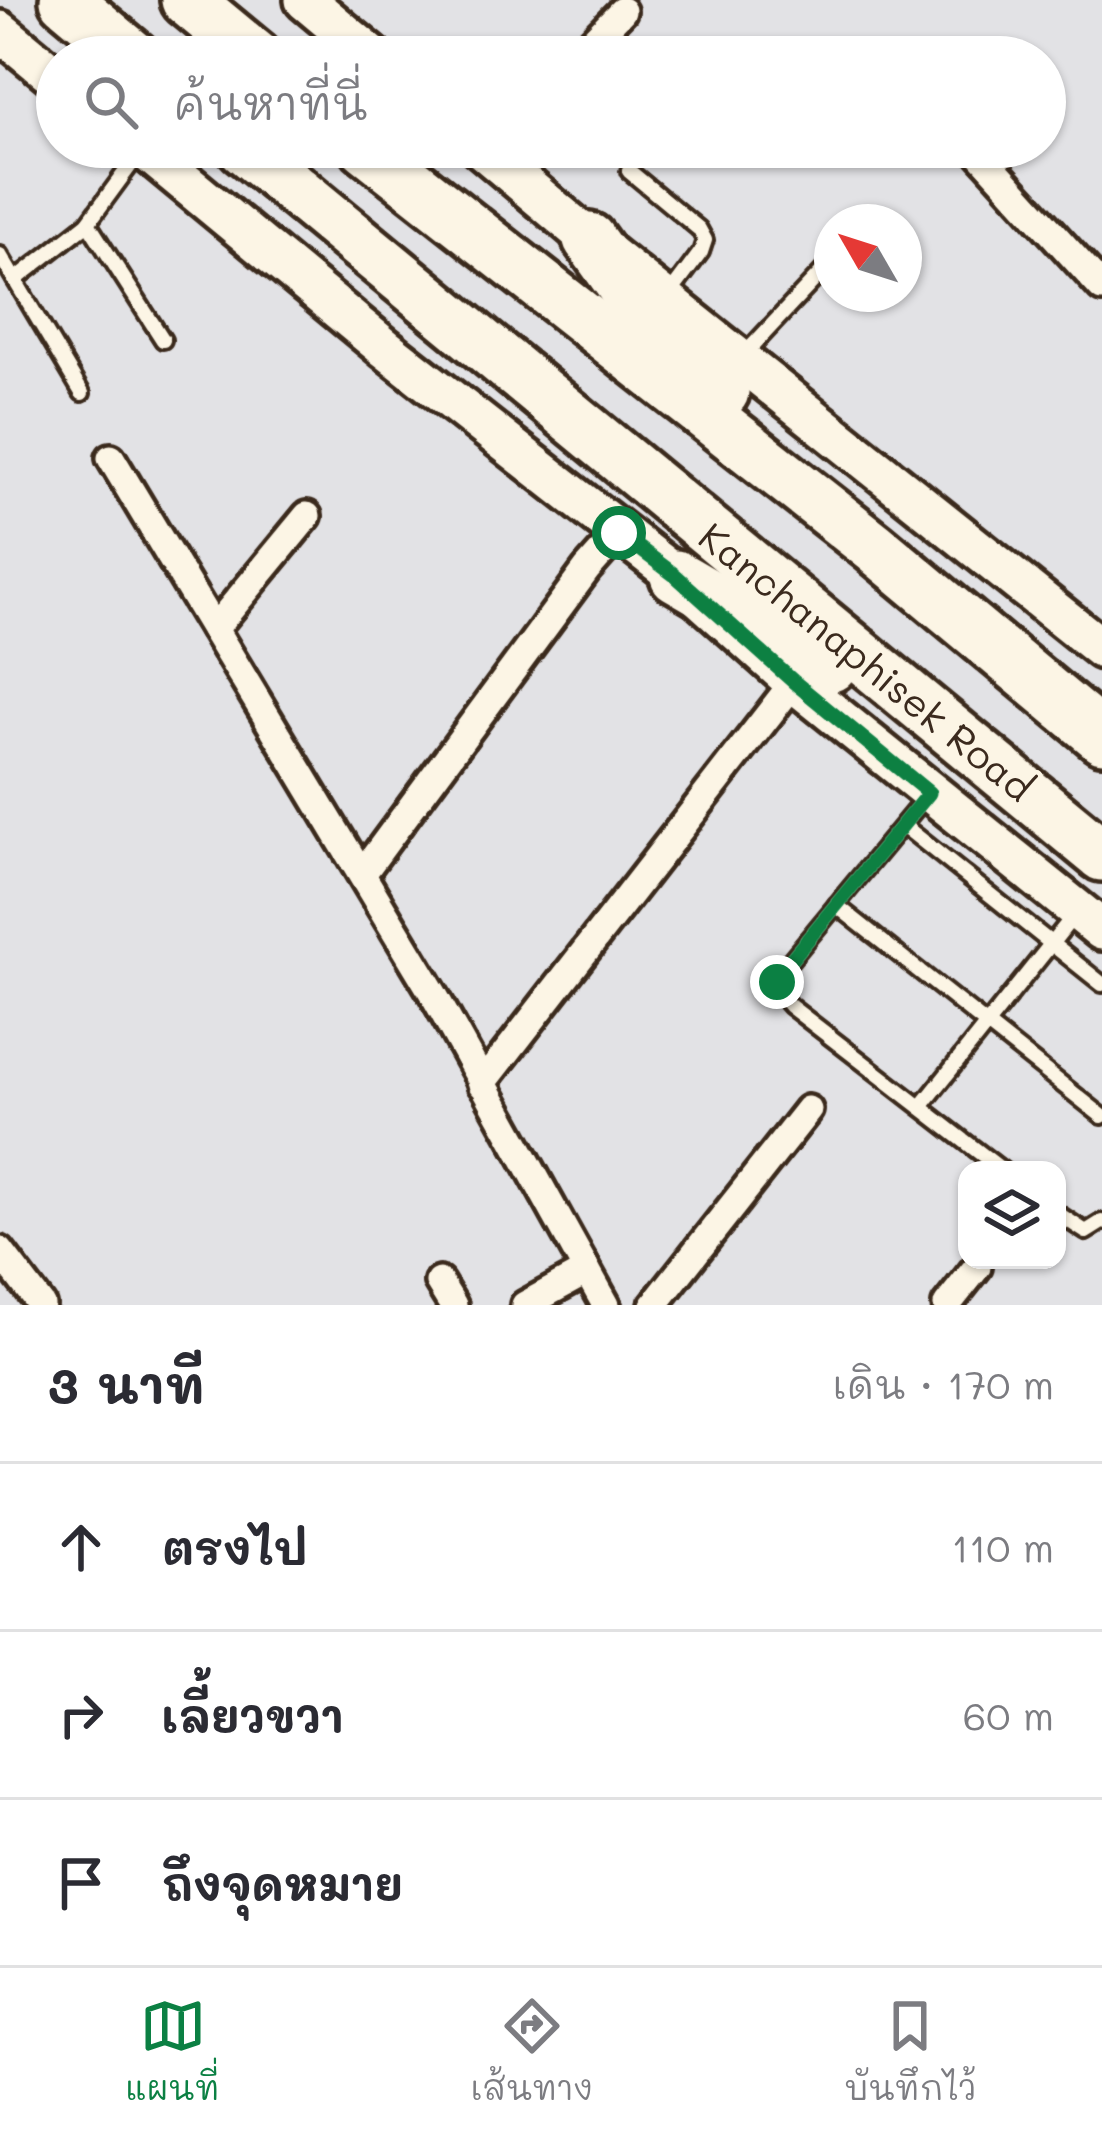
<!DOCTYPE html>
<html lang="th">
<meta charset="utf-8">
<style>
body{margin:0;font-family:Mali,"Playpen Sans Thai",sans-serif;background:#f7f7f7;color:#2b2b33}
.controls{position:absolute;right:36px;bottom:36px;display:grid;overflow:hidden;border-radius:24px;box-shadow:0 3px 9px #0004}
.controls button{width:108px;height:108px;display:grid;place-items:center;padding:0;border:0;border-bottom:3px solid #e1e1e2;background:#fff;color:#2b2b33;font:60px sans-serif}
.compass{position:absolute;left:814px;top:204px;width:108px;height:108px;border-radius:50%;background:#fff;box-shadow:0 3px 9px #0004;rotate:309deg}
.stop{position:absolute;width:36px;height:36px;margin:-27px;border:9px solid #0b8043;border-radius:50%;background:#fff}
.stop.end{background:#0b8043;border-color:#fff;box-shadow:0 3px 12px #0008}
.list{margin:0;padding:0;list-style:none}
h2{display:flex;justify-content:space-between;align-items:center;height:156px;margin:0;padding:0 48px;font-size:51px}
h2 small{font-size:39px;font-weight:400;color:#7c7c81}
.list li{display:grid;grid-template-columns:78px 1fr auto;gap:36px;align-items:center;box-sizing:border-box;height:168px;padding:0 48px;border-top:3px solid #e1e1e2}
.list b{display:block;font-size:45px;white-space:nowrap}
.list em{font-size:39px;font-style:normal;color:#7c7c81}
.icon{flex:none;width:66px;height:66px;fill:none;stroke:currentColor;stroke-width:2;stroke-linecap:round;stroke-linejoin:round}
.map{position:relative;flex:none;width:1102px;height:1305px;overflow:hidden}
.search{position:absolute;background:#fff;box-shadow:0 3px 9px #0004;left:36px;right:36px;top:36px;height:132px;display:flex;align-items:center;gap:30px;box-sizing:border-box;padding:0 42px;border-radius:66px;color:#7c7c81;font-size:45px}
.sheet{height:660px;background:#fff}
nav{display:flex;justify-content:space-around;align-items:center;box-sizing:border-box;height:168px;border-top:3px solid #e1e1e2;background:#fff;font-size:33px;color:#7c7c81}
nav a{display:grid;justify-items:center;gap:6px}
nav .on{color:#0b8043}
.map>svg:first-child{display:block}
</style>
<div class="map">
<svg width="1102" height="1305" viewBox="0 0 1102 1305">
<rect width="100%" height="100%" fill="#e2e2e5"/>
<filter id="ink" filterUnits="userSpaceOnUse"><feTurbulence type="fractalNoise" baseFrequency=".00833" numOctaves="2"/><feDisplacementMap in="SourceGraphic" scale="24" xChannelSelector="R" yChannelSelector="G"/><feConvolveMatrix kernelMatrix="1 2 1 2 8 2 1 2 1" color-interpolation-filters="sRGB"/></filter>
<g filter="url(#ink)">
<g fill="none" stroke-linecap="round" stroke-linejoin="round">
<defs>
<g id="lane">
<polyline points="629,171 699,229 705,240 701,252 666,299"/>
<polyline points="869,222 875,215"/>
<polyline points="88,223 163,340"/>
<polyline points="0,255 82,393"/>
<polyline points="15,280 88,223 140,152"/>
<polyline points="741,358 832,261"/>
<polyline points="929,793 784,968 777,991 790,1006 1002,1170"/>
<polyline points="904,826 1102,984"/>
<polyline points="836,905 1102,1116"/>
<polyline points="921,1107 1075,914"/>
<polyline points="1057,1213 1086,1232 1102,1222"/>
</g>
<g id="street">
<polyline points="577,57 622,11"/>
<polyline points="974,147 1102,288"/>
<polyline points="111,458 434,995 606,1305"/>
<polyline points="214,629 307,516"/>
<polyline points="362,874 587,569 619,533"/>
<polyline points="482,1084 794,682"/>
<polyline points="0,1251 41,1305"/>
<polyline points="439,1282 453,1305"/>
<polyline points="525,1305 587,1271"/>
<polyline points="654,1305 808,1110"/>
<polyline points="947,1305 977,1267"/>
</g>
<g id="secondary">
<polyline points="305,0 373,57"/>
<polyline points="0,31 57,78"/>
<polyline points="142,147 385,348 676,576 794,682 1102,930"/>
<polyline points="480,147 589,239 1102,649"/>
</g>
<g id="highway">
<polyline points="66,0 134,57"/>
<polyline points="187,0 256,57"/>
<polyline points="243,147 1102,855"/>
<polyline points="366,147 874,547 1102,737"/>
<polyline points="589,239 626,291 723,392"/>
<polyline points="676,576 831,666"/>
</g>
</defs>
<use href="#lane" stroke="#3b2a1e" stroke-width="22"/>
<use href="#street" stroke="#3b2a1e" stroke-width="36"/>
<use href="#secondary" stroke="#3b2a1e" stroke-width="48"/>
<use href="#highway" stroke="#3b2a1e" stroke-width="60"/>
<use href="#lane" stroke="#fcf5e5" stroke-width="14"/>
<use href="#street" stroke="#fcf5e5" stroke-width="27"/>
<use href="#secondary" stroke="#fcf5e5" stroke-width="39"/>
<use href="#highway" stroke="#fcf5e5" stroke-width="51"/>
</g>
</g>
<g fill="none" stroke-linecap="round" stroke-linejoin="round" filter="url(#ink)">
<polyline stroke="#0b8043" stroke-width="15" points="619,533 676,576 794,682 929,793 784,968 777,982"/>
</g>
<g text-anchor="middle" stroke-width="9" stroke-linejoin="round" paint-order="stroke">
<g font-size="39" fill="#3b2a1e" stroke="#fcf5e5">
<text transform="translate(866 662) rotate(39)" y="14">Kanchanaphisek Road</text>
</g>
</g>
</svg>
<div class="controls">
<button><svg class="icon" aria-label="layers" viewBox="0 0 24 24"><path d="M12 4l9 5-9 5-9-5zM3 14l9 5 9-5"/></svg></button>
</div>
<svg class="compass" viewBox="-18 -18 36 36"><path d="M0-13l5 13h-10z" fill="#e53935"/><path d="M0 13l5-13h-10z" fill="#7c7c81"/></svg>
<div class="stop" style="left:619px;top:533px"></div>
<div class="stop end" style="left:777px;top:982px"></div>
<div class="search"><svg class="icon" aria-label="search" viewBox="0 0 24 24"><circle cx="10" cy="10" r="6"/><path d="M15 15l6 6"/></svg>ค้นหาที่นี่</div>
</div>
<section class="sheet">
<h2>3 นาที<small>เดิน · 170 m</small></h2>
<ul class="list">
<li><svg class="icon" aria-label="ahead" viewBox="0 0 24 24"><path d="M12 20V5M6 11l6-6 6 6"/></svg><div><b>ตรงไป</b></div><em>110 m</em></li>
<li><svg class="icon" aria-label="right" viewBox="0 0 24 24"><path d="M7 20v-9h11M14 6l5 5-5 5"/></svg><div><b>เลี้ยวขวา</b></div><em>60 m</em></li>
<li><svg class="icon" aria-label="arrive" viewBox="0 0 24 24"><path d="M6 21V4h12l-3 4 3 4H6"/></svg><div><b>ถึงจุดหมาย</b></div></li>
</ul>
</section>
<nav>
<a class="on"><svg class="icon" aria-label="map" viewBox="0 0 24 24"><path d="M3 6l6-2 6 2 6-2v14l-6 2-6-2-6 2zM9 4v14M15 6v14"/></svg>แผนที่</a>
<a><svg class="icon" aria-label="directions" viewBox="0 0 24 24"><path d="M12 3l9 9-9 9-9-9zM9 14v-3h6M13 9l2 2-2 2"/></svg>เส้นทาง</a>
<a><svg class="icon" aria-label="saved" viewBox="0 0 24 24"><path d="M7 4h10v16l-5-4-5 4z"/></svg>บันทึกไว้</a>
</nav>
